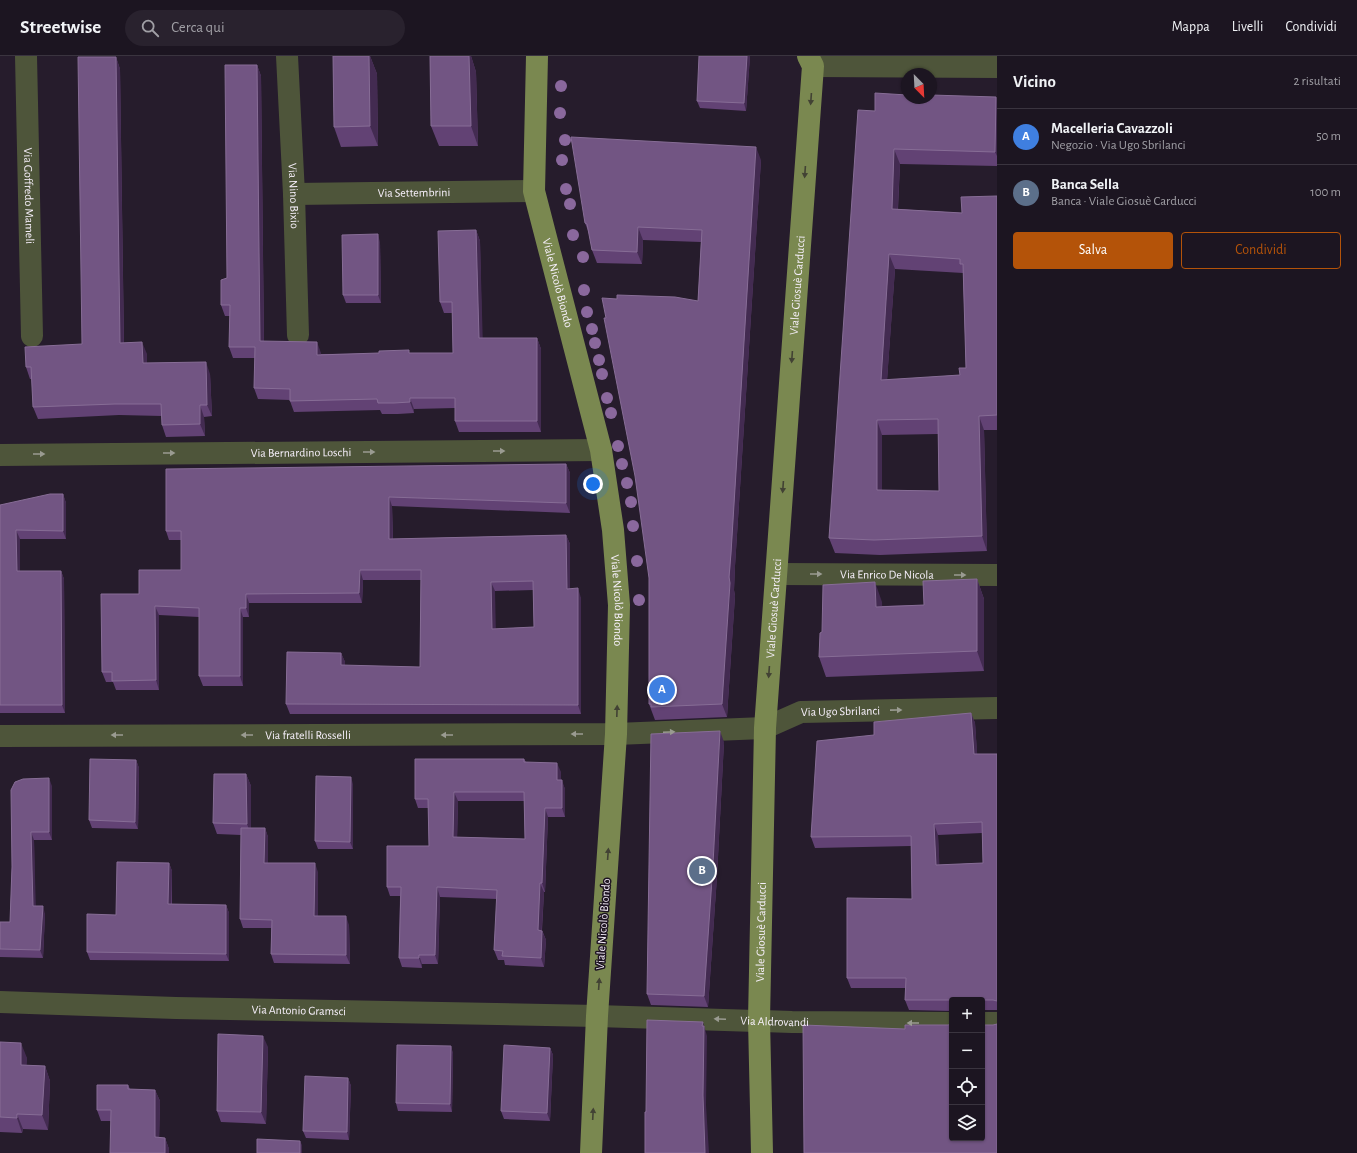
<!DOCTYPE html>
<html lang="it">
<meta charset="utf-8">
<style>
body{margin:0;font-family:"Alegreya Sans",sans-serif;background:#29222e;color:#f1f3f6}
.controls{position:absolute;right:12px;bottom:12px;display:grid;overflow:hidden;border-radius:4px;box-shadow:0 1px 3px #0004}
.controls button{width:36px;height:36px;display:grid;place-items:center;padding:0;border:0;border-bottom:1px solid #3a343f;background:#1c1521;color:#f1f3f6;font:20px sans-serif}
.compass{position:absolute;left:901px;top:12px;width:36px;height:36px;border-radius:50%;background:#1c1521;box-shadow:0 1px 3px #0004;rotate:156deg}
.you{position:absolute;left:593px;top:428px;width:14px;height:14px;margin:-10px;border:3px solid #fff;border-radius:50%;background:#1a73e8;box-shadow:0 0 0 6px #1a73e833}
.badge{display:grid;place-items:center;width:26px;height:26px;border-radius:50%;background:#b45309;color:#fff;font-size:13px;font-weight:700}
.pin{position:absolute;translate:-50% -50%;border:2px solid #fff;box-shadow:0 1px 4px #0006}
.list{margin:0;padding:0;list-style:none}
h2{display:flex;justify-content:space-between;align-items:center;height:52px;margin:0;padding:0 16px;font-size:17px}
h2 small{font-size:13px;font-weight:400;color:#a09fa5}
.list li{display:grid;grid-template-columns:26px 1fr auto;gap:12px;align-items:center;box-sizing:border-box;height:56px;padding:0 16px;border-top:1px solid #3a343f}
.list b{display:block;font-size:15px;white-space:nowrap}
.list p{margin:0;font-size:13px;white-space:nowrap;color:#a09fa5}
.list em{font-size:13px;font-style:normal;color:#a09fa5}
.actions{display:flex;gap:8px;padding:12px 16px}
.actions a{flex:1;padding:9px 0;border:1px solid #b45309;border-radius:4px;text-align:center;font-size:14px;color:#b45309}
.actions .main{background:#b45309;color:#fff}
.icon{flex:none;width:22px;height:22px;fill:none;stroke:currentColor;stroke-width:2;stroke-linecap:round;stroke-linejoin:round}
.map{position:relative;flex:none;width:997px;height:1097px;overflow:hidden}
header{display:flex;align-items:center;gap:24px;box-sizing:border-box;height:56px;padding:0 20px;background:#1c1521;border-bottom:1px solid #3a343f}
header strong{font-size:19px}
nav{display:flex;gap:22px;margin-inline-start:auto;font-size:14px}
.search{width:280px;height:36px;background:#29222e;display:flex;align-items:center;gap:10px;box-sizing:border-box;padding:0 14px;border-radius:22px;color:#a09fa5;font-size:15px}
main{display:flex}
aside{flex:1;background:#1c1521}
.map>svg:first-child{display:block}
</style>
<header>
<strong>Streetwise</strong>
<div class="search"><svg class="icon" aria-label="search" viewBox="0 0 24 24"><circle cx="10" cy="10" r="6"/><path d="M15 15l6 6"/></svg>Cerca qui</div>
<nav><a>Mappa</a><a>Livelli</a><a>Condividi</a></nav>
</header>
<main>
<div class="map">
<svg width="997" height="1097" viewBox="0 0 997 1097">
<rect width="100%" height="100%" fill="#261c2c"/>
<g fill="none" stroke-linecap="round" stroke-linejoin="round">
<g stroke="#4e553a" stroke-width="22">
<path id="s1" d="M26,0L32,280"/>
<path id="s2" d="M287,0L294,138L298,279"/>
<polyline points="813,10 997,11"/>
<path id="s3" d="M294,138L534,135"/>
<path id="s4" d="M0,399L601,394"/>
<path id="s5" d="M777,518L997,519"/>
<path id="s6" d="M0,680L616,678L765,672L801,656L997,652"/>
<path id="s7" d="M0,946L176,952L597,960L792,966L952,967"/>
<polyline points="982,967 997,967"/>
</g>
<g stroke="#7a8850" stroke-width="22">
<path id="s8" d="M537,0L534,135L601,394L613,474L619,549L616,678L597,960L591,1097"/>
<path id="s9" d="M762,1097L759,964L765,672L813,10L808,0"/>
</g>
</g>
<g fill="#8a689d">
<circle cx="561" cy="30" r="6"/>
<circle cx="560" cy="57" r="6"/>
<circle cx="565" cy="84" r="6"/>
<circle cx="562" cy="104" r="6"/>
<circle cx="566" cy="133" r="6"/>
<circle cx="570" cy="148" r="6"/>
<circle cx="573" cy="179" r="6"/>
<circle cx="583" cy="201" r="6"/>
<circle cx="584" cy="234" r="6"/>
<circle cx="587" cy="256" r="6"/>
<circle cx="592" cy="273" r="6"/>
<circle cx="595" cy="287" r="6"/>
<circle cx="599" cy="304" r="6"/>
<circle cx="602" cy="318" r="6"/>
<circle cx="607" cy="342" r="6"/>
<circle cx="611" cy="357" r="6"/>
<circle cx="618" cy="390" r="6"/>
<circle cx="622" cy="408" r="6"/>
<circle cx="627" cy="427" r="6"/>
<circle cx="631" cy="446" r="6"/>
<circle cx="633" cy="470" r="6"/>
<circle cx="637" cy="505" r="6"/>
<circle cx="639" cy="544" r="6"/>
</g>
<g fill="#624274" fill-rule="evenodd">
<polygon points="333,0 370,0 377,18 378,90 341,91 334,71"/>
<polygon points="430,0 471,0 476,16 478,90 439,90 431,70"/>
<polygon points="750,0 746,55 700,52 697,45"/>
<polygon points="116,1 120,13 124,287 147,298 147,307 210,318 212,360 204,361 205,380 166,381 162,369 162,360 119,359 38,363 33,351 32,323 30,323 26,311 82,288"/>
<polygon points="257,9 261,20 264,285 321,297 321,298 453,297 452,257 444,257 440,246 476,174 480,185 482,282 537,282 541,293 541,376 459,376 455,365 455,352 414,353 414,357 398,358 382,358 380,354 294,356 290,345 290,344 258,343 254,332 255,302 233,302 229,291 230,260 225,260 221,249 227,222"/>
<path d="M907,39L997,42V110L900,108L898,153L962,157L997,140V374H984L987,495L880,499L835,497L829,482L875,55ZM895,213L963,217L966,312L960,319L887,324ZM938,378L939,435L882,434V379Z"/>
<polygon points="761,104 735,510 734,534 735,540 728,645 727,661 655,664 649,648 698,245 701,186 643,184 642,208 597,207 592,194 590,180 585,167"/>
<polygon points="380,186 381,247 346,247 343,239"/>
<path d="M566,408L570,417V457L392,450L393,483L566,479L570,488V533L581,542V658H290L286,648L341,597L345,606V610L420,611L421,524H363L362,547H249V561H243V630H203L199,620V561L159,559V634H116L113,626H106L102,616L139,538L181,514V484H169L166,475ZM533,534L534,571L495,573V535Z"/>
<polygon points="63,438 66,447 66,483 20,483 20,515 61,515 64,523 65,657 0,657 0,449"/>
<polygon points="977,523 984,543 984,615 826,621 819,601 822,576 882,546 882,550 924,549"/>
<path d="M971,657L975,667L977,698H997V954H982V944H952V955L909,954L905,944V932H851L847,922L912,843L911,790L815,792L811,781L874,679ZM982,777L983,807L939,809L938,779Z"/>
<polygon points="724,686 717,820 708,951 651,949 647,938"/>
<path d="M524,703L526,706L561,716V724L565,733V761H548L545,836H544L542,874L546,884L544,911L505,909L504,904H498L494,894L497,843L440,841L438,908H422V912L402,911L399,902L400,840H390L387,831L429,790L428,752H418L415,743ZM458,745H524L525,783L457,781Z"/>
<polygon points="136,704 139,712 138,773 92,772 89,764"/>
<polygon points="246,718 251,730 251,772 265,772 268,781 268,807 318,816 318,860 349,869 350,908 274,907 271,898 271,872 243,872 240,863 241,779 217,778 213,767"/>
<polygon points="15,726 52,730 52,784 34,784 35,850 45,858 43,902 0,901 0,866 10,866"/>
<polygon points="353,728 353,793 318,793 315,785"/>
<polygon points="169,807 172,815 172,848 226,849 229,857 229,905 90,904 87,896 116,859"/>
<polygon points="0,986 27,1002 26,1009 45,1010 50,1025 48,1074 23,1073 22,1077 0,1076"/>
<polygon points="451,990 453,998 452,1056 398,1055 396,1047"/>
<polygon points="268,991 266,1068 221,1066 217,1055"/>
<polygon points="550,992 553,999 550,1065 504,1063 501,1055"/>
<polygon points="348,1022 351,1030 349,1084 306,1082 303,1075"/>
<polygon points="128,1029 130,1033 155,1034 160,1045 159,1081 165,1082 169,1093 110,1065 101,1065 97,1054"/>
</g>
<g fill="#432b51">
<polygon points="369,0 370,0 377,18 378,90 370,70"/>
<polygon points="469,0 471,0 476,16 478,90 471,70"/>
<polygon points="747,0 750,0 746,55 744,47"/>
<polygon points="116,1 120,13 124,298 120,287"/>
<polygon points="257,9 261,20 264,296 260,285"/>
<polygon points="996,41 997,42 997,100 995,96"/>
<polygon points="756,91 761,104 735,510 734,534 735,540 728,645 727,661 722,648"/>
<polygon points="894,93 900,108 897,167 892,153"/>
<polygon points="638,171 643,184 642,208 637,196"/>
<polygon points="476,174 480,185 483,293 479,282"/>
<polygon points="378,178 380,186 381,247 378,239"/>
<polygon points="889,198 895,213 886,339 881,324"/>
<polygon points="537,282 541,293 541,376 537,365"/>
<polygon points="142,286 147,298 147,319 143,307"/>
<polygon points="317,286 321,297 321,309 317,299"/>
<polygon points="206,306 210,318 212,360 207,349"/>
<polygon points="410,342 414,353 414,357 410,346"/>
<polygon points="200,349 204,361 205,380 200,368"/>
<polygon points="979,360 984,374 987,495 982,480"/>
<polygon points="877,364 882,379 882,449 877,434"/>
<polygon points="566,408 570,417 570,457 566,447"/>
<polygon points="63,438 66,447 66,483 63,475"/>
<polygon points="389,441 392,450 393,492 389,483"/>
<polygon points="16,474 20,483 20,523 17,515"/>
<polygon points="566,479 570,488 570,542 567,533"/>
<polygon points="360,514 363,524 362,547 359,537"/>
<polygon points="61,515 64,523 65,657 62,649"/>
<polygon points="977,523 984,543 984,615 977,595"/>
<polygon points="491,526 495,535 496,582 492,573"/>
<polygon points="875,526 882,546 883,571 876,551"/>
<polygon points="578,532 581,542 581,658 578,649"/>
<polygon points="246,538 249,547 249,561 246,552"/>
<polygon points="155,550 159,559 159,634 156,624"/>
<polygon points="240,552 243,561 243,630 240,620"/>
<polygon points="341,597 345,606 345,619 341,609"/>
<polygon points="971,657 975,667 978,709 974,698"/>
<polygon points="720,675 724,686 717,820 708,951 704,940"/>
<polygon points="136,704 139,712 138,773 135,766"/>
<polygon points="557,707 561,716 561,733 557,724"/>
<polygon points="246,718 251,730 251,779 247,768"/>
<polygon points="351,721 353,728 353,793 350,786"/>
<polygon points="49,722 52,730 52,784 49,776"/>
<polygon points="562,724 565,733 565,761 562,752"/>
<polygon points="454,736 458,745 457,790 453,781"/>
<polygon points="545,752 548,761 545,836 542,827"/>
<polygon points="934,768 938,779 940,820 936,809"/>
<polygon points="265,772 268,781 268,816 264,807"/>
<polygon points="31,776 34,784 36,857 33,850"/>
<polygon points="169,807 172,815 171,856 168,848"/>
<polygon points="315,807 318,816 318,869 314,860"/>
<polygon points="540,827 544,836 541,884 538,874"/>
<polygon points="437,831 440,841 438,908 435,899"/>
<polygon points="226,849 229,857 229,905 226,898"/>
<polygon points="43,850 45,858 43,902 40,894"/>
<polygon points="346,860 349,869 350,908 346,899"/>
<polygon points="542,875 546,884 544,911 541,902"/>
<polygon points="419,899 422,908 422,912 419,902"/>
<polygon points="703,966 707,980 706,1049 709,1097 705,1097 703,1039"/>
<polygon points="263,980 268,991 266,1068 261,1056"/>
<polygon points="21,987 27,1002 26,1023 21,1009"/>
<polygon points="451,990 453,998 452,1056 450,1048"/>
<polygon points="550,992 553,999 550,1065 547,1057"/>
<polygon points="45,1010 50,1025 48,1074 42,1059"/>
<polygon points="348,1022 351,1030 349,1084 347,1076"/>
<polygon points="155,1034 160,1045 159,1093 155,1081"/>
<polygon points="17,1058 23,1073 22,1077 17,1062"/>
<polygon points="165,1082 169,1093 169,1097 165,1097"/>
<polygon points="300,1085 302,1089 302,1097 300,1097"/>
</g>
<g fill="#725583" stroke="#876d96" fill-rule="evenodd">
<polygon points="333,0 369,0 370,70 334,71"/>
<polygon points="430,0 469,0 471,70 431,70"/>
<polygon points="699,0 747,0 744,47 697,45"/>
<polygon points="78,1 116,1 120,287 142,286 143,307 206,306 207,349 200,349 200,368 162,369 161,348 115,348 33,351 31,311 26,311 25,291 82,288"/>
<polygon points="225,9 257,9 260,285 317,286 317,299 379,297 379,295 409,294 409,297 453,297 452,246 440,246 438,175 476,174 479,282 537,282 537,365 455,365 455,342 410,342 410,346 394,347 378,347 377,343 290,345 290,333 254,332 255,291 229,291 230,249 221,249 221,224 227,222"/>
<path d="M875,37L907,39V42H931V39L996,41L995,96L894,93L892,153L962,157L961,141L997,140V359L979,360L982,480L874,484L829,482L858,54L875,55ZM889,198L960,203V208H963L966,312H959L960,319L881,324ZM938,363L939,435L877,434V364Z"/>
<polygon points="571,81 756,91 731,497 729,521 730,527 723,632 722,648 651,651 651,648 649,648 649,522 635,420 604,262 606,262 602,242 617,243 617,239 675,241 698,245 702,174 638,171 637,196 592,194 587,168 585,167"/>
<polygon points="378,178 378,239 343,239 342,179"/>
<path d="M566,408V447L389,441V483L566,479L567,533L578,532V649L286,648L287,596L341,597V609L420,611L421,514H360L359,537L246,538V552H240V620H199V552L155,550L156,624L112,625V616H102L101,538H139V514H181V475H166V413ZM533,525L534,571L492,573L491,526Z"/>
<polygon points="50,438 63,438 63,475 16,474 17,515 61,515 62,649 0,649 0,449"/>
<polygon points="977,523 977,595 819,601 820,577 822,576 823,529 875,526 876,551 924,549 923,525"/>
<path d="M971,657L974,698H997V945L993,944H952V945L949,944H905L906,922H847V842L912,843L911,780L811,781L817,685L874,679V666ZM982,766L983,807L936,809L934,768Z"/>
<polygon points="720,675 713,808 704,940 647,938 651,678"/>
<polygon points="90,703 136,704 135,766 89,764"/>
<path d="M415,703H524V706L557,707V724H562V752H545L542,827H540L538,874L542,875L541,902L502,900L503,895L494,894L497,834L437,831L435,899H419V902H399L401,831H387V790H429L428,743H415ZM454,736H524L525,783L453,781Z"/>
<polygon points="214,718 246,718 247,768 213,767"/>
<polygon points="316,720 351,721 350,786 315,785"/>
<polygon points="49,722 49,776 31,776 33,850 43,850 40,894 0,893 0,866 10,866 12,811 11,734 15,726 23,723"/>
<polygon points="241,772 265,772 264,807 315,807 314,860 346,860 346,899 271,898 272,864 240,863"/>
<polygon points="117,806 169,807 168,848 226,849 226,898 87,896 87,858 116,859"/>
<polygon points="647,964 703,966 702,970 704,970 703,1039 705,1097 645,1097 645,1056 646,1056"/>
<polygon points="952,968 952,1082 982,1082 982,969 993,969 997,968 997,1097 804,1097 803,969 905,973 905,969 948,969"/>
<polygon points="218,978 263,980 261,1056 217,1055"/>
<polygon points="0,986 21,987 21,1009 45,1010 42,1059 17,1058 17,1062 0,1061"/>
<polygon points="397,989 451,990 450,1048 396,1047"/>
<polygon points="504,989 550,992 547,1057 501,1055"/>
<polygon points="305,1020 348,1022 347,1076 303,1075"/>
<polygon points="97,1029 128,1029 128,1033 155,1034 155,1081 165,1082 165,1097 110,1097 111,1054 97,1054"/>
<polygon points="257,1083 300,1085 300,1097 257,1097"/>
</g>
<defs><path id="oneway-solid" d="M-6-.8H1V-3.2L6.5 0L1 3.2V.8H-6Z"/></defs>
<g fill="#424234">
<use href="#oneway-solid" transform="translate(811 43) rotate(94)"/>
<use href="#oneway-solid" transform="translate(805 116) rotate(94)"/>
<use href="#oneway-solid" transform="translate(792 301) rotate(94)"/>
<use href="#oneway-solid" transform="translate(783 431) rotate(94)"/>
<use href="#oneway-solid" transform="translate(769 616) rotate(94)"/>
<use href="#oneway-solid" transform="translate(617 655) rotate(-88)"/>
<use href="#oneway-solid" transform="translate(608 798) rotate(-86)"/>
<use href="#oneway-solid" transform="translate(599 928) rotate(-86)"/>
<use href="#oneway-solid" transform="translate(593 1058) rotate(-87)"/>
</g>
<g fill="#9a9b91">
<use href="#oneway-solid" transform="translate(499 395)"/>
<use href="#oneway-solid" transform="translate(369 396)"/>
<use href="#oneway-solid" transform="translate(169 397)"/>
<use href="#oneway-solid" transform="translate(39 398)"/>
<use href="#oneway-solid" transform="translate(816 518)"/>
<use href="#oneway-solid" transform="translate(960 519)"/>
<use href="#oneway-solid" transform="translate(896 654) rotate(-1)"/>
<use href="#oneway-solid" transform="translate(669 676) rotate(-3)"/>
<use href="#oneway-solid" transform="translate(577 678) rotate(180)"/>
<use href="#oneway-solid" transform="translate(117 679) rotate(180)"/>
<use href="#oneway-solid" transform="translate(247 679) rotate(180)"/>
<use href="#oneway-solid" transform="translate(447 679) rotate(180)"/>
<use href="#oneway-solid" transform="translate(720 963) rotate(-178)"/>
<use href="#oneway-solid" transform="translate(913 967) rotate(-180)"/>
</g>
<g text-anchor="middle" stroke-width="3" stroke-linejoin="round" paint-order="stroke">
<g font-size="12" fill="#f7f0fb" stroke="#1d1322">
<text dy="4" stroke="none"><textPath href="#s3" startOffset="120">Via Settembrini</textPath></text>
<text dy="4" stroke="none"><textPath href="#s2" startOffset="140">Via Nino Bixio</textPath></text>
<text dy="4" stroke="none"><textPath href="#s1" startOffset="140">Via Goffredo Mameli</textPath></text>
<text dy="4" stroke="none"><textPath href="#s8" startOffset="230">Viale Nicolò Biondo</textPath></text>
<text dy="4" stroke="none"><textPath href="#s9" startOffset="869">Viale Giosuè Carducci</textPath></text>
<text dy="4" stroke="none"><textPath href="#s4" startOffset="301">Via Bernardino Loschi</textPath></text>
<text dy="4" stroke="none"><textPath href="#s5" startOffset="110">Via Enrico De Nicola</textPath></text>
<text dy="4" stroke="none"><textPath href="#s8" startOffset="554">Viale Nicolò Biondo</textPath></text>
<text dy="4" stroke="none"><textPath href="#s9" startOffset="545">Viale Giosuè Carducci</textPath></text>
<text dy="4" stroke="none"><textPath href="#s6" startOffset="844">Via Ugo Sbrilanci</textPath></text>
<text dy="4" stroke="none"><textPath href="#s6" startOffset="308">Via fratelli Rosselli</textPath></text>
<text transform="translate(603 868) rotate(-86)" y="4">Viale Nicolò Biondo</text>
<text dy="4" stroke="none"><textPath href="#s9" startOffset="221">Viale Giosuè Carducci</textPath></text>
<text dy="4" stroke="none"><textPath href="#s7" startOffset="299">Via Antonio Gramsci</textPath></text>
<text dy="4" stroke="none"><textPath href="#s7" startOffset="775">Via Aldrovandi</textPath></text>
</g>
</g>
</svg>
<div class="controls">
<button>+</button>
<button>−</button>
<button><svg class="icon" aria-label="locate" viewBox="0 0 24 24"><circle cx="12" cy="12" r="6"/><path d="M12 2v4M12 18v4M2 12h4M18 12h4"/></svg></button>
<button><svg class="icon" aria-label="layers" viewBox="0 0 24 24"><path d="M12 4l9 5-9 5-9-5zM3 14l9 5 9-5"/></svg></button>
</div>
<svg class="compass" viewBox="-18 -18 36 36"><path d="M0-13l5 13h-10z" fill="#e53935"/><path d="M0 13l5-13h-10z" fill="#a09fa5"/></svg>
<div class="you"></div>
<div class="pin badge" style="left:662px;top:634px;background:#3f7fe0">A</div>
<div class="pin badge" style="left:702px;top:815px;background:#5c6f8a">B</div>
</div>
<aside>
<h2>Vicino<small>2 risultati</small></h2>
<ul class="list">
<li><span class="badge" style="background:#3f7fe0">A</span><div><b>Macelleria Cavazzoli</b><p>Negozio · Via Ugo Sbrilanci</p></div><em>50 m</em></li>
<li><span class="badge" style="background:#5c6f8a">B</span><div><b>Banca Sella</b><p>Banca · Viale Giosuè Carducci</p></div><em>100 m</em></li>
</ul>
<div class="actions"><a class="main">Salva</a><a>Condividi</a></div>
</aside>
</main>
